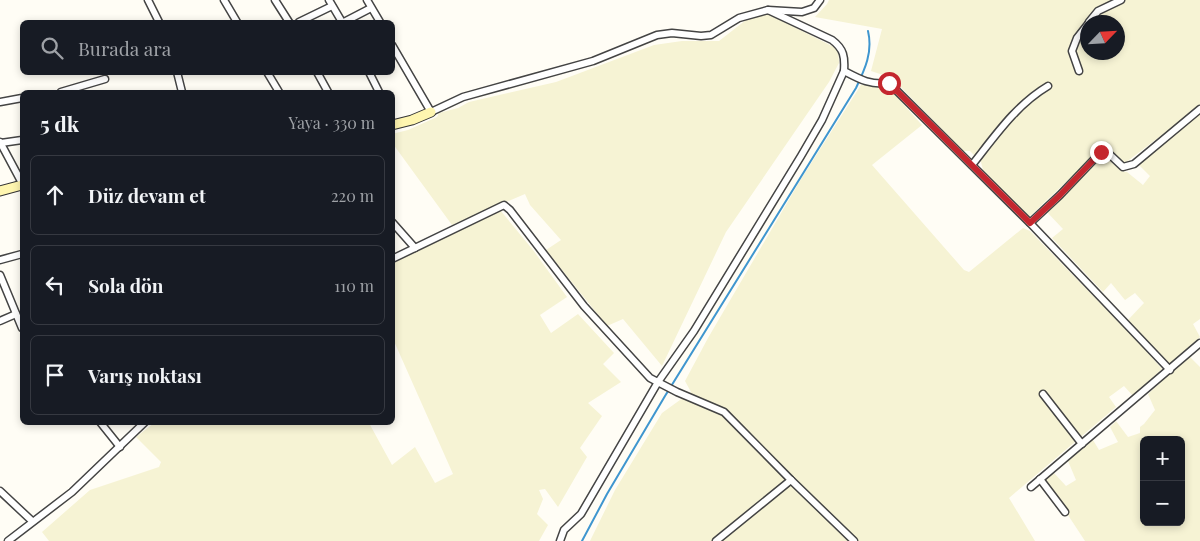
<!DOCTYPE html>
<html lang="tr">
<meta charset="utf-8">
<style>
body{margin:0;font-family:"Playfair Display",serif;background:#20242c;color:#f1f3f6}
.controls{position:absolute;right:15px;bottom:15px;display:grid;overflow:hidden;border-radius:8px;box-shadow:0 2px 8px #0003}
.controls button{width:45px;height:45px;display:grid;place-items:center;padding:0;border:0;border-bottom:1px solid #363941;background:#171b24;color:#f1f3f6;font:25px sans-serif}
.compass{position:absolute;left:1080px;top:15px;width:45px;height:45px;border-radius:50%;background:#171b24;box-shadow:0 2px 8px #0003;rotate:65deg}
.stop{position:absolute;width:15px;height:15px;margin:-11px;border:4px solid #c4262e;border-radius:50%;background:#fff}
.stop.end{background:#c4262e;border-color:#fff;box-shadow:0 1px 5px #0008}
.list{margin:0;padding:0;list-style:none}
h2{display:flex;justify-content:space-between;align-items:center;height:65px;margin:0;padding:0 20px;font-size:21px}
h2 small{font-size:16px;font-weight:400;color:#9ea1a6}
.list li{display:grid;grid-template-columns:32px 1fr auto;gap:15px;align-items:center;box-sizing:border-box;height:80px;margin:0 10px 10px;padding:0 10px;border:1px solid #363941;border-radius:8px}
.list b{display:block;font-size:19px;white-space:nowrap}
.list em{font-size:16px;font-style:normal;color:#9ea1a6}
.icon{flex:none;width:28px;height:28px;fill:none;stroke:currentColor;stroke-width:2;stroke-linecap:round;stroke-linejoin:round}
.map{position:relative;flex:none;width:1200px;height:541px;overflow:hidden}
.search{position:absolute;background:#171b24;box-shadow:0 2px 8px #0003;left:20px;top:20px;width:375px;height:55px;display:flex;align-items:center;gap:12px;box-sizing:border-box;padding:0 18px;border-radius:8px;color:#9ea1a6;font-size:19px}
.panel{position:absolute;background:#171b24;box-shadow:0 2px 8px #0003;left:20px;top:90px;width:375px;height:335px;border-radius:8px}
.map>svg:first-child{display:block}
</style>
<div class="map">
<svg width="1200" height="541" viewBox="0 0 1200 541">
<rect width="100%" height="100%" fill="#fffdf5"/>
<g fill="#f6f3d4" fill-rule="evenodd">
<path d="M829,0H1200V106L1125,163L1104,146L1029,217L996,186L983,170L981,162L970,151H963L892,78L871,71L882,29L815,17L827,4ZM1088,22H1118V52H1088Z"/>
<polygon points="768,14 838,49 839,63 829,82 726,232 662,366 623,319 607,326 546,250 561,240 530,205 525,194 452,225 393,144 392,134 408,130 437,117 439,113 458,108 469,102 556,82 654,45 682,41 719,41 746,20"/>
<polygon points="861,85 887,86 922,125 872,165 964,270 969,272 1023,228 1030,231 1139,343 1162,369 1133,396 1124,386 1109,397 1116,407 1009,498 1035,541 590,541 615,490 662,413 691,392 685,381 708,338 801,179"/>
<polygon points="1200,114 1200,319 1193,324 1200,337 1170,364 1128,320 1144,303 1135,293 1125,300 1111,283 1103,292 1052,238 1063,229 1047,212 1104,155 1121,171 1127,172 1143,185 1150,176 1138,164"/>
<polygon points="500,210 533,250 567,297 540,315 551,333 578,314 614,353 603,364 621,382 588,403 602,416 580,448 587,457 558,507 545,489 539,490 543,499 537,514 548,525 539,541 49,541 42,532 90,490 159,467 161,462 136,437 154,423 369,423 392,465 415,447 435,483 453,474 393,339 393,263"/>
<path d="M1189,356L1200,367V541H1085L1045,480L1054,473L1066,486L1076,480L1068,461L1093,440L1099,450L1118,442L1110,427L1116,421L1128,437L1140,433V427L1144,424L1155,410L1148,394ZM1144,440H1181V522H1144Z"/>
</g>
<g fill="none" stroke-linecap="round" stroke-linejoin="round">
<path stroke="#3f96cf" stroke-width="2" d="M582,541L607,494L665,396L856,88C865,69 873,52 868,31"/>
<defs>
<g id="street">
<polyline points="148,0 159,22"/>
<polyline points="224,0 237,22"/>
<polyline points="275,0 289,22"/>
<polyline points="329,0 342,22"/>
<polyline points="367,0 380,22"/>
<path d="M768,10L832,40C844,49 845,57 844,71C861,80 870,85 889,83L1030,223L1170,370"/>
<polyline points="299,22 332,6"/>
<polyline points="344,22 371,8"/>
<polyline points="1089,22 1098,11 1121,0"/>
<polyline points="392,45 431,112 463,97 593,61 657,35 672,33 701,36 711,35 739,18 768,10 802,12 814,8 820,0"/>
<polyline points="1079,71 1072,51 1077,38 1088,24"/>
<polyline points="177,72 182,92"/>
<polyline points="267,72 279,92"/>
<polyline points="317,72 328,92"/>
<polyline points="369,72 379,92"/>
<polyline points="61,92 105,79"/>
<polyline points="0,102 22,98"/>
<polyline points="0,142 22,183"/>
<polyline points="1,143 22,140"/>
<path d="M972,165C995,136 1016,105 1048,86"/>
<polyline points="392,222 415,248"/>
<polyline points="1030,223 1060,195 1101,152 1105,150 1123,167 1134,164 1200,109"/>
<polyline points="392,259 504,205 510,210 584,306 650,378 677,392 724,412 791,480 854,541"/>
<polyline points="0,260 22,254"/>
<polyline points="0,275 22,328"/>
<polyline points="0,321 16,314"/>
<polyline points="1043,394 1082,444"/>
<polyline points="100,422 120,447"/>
<polyline points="1040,479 1065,512"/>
<polyline points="1031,487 1200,343"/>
<polyline points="0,491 32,521"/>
<polyline points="8,541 72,492 145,422"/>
<polyline points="560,541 564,530 581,514 658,382 694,331 801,156 822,120 844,71"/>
<polyline points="716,541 791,480"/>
</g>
<g id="secondary">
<polyline points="392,125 412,120 431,112"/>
<polyline points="0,191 22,185"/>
</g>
</defs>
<use href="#street" stroke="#444" stroke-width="9"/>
<use href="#secondary" stroke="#333" stroke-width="11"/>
<use href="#street" stroke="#fff" stroke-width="6"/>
<use href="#secondary" stroke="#fff6b0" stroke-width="9"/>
</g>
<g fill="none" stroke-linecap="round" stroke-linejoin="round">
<polyline stroke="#c4262e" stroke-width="6" points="889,83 1030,223 1060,195 1101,152"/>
</g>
</svg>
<div class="controls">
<button>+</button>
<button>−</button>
</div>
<svg class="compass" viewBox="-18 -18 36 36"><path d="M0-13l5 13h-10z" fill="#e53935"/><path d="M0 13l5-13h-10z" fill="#9ea1a6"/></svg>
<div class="stop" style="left:889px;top:83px"></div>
<div class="stop end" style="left:1101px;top:152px"></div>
<div class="search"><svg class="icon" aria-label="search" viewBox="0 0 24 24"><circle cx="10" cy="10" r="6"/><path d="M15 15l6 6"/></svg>Burada ara</div>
<section class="panel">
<h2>5 dk<small>Yaya · 330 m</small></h2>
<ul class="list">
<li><svg class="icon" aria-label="ahead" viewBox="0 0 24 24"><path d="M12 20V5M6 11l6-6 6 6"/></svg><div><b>Düz devam et</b></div><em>220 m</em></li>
<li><svg class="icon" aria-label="left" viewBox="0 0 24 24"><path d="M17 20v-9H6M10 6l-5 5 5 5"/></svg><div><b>Sola dön</b></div><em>110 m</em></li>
<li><svg class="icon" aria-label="arrive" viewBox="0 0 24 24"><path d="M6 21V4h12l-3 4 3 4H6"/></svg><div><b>Varış noktası</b></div></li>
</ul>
</section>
</div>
